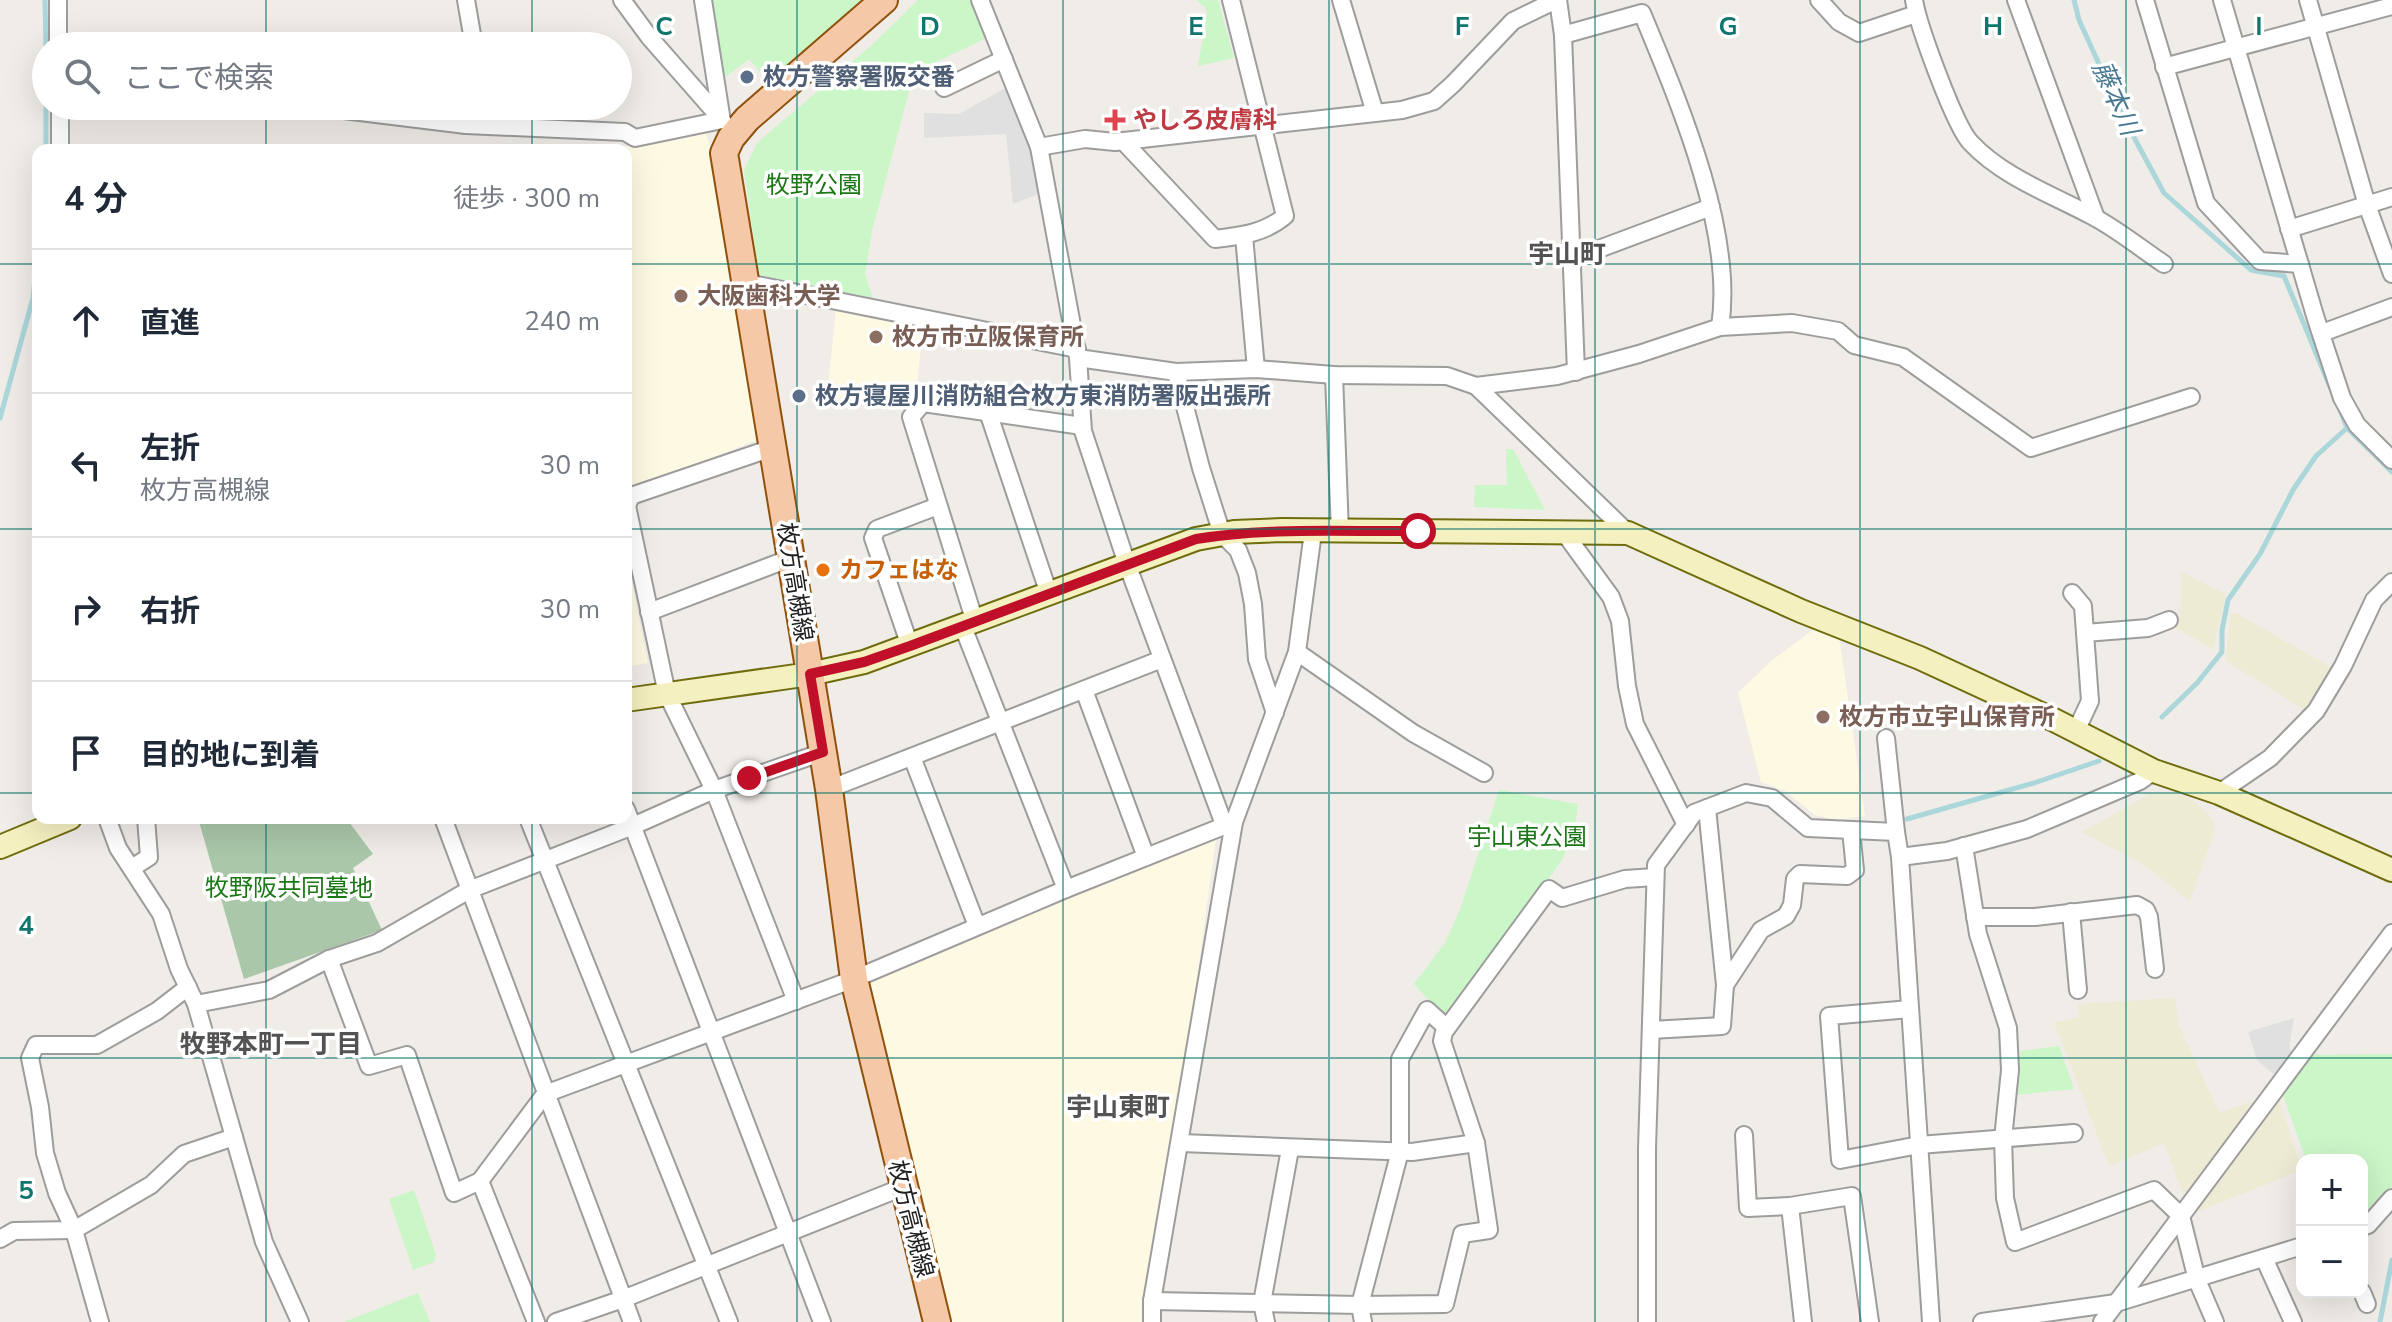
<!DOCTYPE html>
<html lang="ja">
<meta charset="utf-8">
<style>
body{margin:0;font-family:"Nunito Sans","Noto Sans JP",sans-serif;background:#f6f6f7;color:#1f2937}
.controls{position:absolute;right:24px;bottom:24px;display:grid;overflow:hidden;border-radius:16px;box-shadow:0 8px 32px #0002}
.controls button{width:72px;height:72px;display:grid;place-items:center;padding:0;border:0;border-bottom:2px solid #e0e1e3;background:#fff;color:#1f2937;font:40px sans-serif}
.stop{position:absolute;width:24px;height:24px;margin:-18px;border:6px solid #c01029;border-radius:50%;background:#fff}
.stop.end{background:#c01029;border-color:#fff;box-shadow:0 2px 8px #0008}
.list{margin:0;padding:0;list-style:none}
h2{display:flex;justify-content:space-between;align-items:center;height:104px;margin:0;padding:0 32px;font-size:34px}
h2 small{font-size:26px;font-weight:400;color:#747a83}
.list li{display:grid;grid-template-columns:52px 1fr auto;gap:24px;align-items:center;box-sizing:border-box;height:144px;padding:0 32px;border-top:2px solid #e0e1e3}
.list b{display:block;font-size:30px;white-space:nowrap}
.list p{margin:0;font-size:26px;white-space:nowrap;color:#747a83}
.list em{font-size:26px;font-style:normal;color:#747a83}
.icon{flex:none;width:44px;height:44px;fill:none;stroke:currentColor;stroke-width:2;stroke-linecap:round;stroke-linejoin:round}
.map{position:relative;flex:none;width:2392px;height:1322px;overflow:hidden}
.search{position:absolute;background:#fff;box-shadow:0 8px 32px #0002;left:32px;top:32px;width:600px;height:88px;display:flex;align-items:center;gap:20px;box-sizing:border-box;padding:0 28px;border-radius:44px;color:#747a83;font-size:30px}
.panel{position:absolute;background:#fff;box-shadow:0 8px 32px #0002;left:32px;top:144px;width:600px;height:680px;border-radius:16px}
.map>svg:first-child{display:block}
</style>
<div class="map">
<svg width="2392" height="1322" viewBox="0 0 2392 1322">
<rect width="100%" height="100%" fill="#f0ece7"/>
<g fill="#fdf9e3">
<polygon points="706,133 712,153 760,439 626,491 626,150 620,150 622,147"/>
<polygon points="836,309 924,319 915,406 827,397"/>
<polygon points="626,552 648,663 626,667"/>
<polygon points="1817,627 1839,636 1865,816 1837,820 1815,815 1785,791 1761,782 1738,693 1771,661"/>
<polygon points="1216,839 1186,1059 1143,1303 1144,1322 952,1322 869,979"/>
</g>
<g fill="#edebd4">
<polygon points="2181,572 2226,594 2213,649 2176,628 2181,604"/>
<polygon points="2236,613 2334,669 2307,711 2226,661 2230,615"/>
<polygon points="2174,792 2195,802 2210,816 2215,829 2190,901 2144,865 2082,832 2150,794"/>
<polygon points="2175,998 2179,1026 2219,1113 2253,1101 2185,1199 2164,1143 2109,1166 2054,1022 2079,1018 2078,1004"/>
<polygon points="2279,1099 2302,1170 2191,1214"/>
</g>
<polygon fill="#aac7aa" points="198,818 346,818 373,854 353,868 382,930 244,979"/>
<g fill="#cbf6c8">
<polygon points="708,0 861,0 769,83 749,59 723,79"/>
<polygon points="918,0 973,0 989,37 919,70 911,84 872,231 865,275 873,298 759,275 744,170 757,143 873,44"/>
<polygon points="1196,0 1218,0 1234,58 1198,66 1207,13 1205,7"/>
<polygon points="1506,449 1513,449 1545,510 1474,507 1475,485 1507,485"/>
<polygon points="1499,790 1578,804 1574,837 1560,863 1445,1018 1414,984 1445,943 1460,910"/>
<polygon points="2059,1046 2074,1089 2016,1095 2020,1051"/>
<polygon points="2392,1054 2392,1186 2362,1215 2362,1160 2306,1160 2279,1084 2301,1055"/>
<polygon points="414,1190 436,1255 434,1262 413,1270 389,1199"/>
<polygon points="418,1293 430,1322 344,1322"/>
</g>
<g fill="#e0e0e0">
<polygon points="1009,86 1035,149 1043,192 1013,204 1006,134 924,138 924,113 959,114"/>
<polygon points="2294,1018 2289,1048 2294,1054 2277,1077 2257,1060 2248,1032"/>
</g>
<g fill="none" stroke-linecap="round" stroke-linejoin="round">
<g stroke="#abd6da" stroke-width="5">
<polyline points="45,0 46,46"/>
<polyline points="2074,0 2079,20 2123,117 2164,193 2251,270 2284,276 2330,387"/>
<polyline points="46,106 46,150"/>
<polyline points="0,418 33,298 38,252"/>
<polyline points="2347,428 2392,472"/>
<polyline points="2162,717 2197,683 2222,652 2222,630 2228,600 2260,554 2293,490 2316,456 2347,428 2339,407"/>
<polyline points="1907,819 2034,783 2099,761"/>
<polyline points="2380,1322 2392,1260"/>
</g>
<defs>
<g id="street">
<polyline points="58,0 58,46"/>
<polyline points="466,0 474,46"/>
<polyline points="622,0 650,38 722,120"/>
<polyline points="703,0 721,115"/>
<polyline points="980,0 1039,147 1078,358 1083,431 1127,564 1225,827"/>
<polyline points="1341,0 1375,113"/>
<polyline points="1558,0 1563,35 1576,372"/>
<polyline points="1819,0 1839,22 1859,33 1916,14"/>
<path d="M1914,0C1918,25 1955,127 1971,143C2003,177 2051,194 2092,216C2117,229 2140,248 2164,264"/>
<polyline points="2016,0 2096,218"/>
<polyline points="2145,0 2206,203 2260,261 2300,264"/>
<polyline points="2222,0 2316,319 2342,398 2357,425 2392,460"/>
<polyline points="2308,0 2367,205 2392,274"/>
<polyline points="2164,67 2392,6"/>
<polyline points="944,88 1004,59"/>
<polyline points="60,106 60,150"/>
<polyline points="311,106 466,125 625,132 635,138 722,120"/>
<polyline points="466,125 468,106"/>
<path d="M1123,141L1215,239C1241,236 1265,233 1285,216L1231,0"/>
<polyline points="1039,147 1085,139 1115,142 1402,110 1434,101 1453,84 1513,21 1556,0"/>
<polyline points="2289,229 2392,197"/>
<polyline points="1244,236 1256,369"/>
<polyline points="1572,259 1711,207"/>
<polyline points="747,283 1077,349"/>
<polyline points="1720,327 1792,323 1838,331 1854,345 1903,357 2031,448 2191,397"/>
<polyline points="2322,333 2392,307"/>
<polyline points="1078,358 1176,372 1256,369 1334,375 1447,376 1476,386 1628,533"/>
<polyline points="1176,372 1201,468 1222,534 1238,550 1247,573 1253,604 1257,659 1275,713"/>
<polyline points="1334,375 1340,532"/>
<path d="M1476,386L1557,376L1639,354L1720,327C1735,232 1678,100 1642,13L1563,35"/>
<polyline points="988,412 1049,594"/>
<polyline points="774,454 760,452 631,496 627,506 667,694 714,790 796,1001"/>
<polyline points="1563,531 1611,597 1620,621 1627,686 1635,724 1686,825"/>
<polyline points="2072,593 2083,606 2085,633"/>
<polyline points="649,612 791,558"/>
<polyline points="975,622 911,417 923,403 1082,426"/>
<polyline points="963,627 1066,889"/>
<polyline points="910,646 873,538 877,529 938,506"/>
<polyline points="1297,652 1413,733 1484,773"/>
<polyline points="1084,690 1146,857"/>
<polyline points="2076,731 2090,701 2085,633 2148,628 2169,620"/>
<polyline points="1886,738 1896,832"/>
<polyline points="912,757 977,926"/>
<polyline points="829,789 1162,659"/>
<polyline points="2219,793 2270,758 2316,711 2343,666 2374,600 2392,582"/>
<polyline points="626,809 822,1322"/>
<polyline points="107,818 118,848 161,914 179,969 196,1004 264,1242 300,1322"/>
<polyline points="443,818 632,1322"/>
<polyline points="528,818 729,1322"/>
<polyline points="1964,846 1978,934 2008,1028 2010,1070 2003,1139 2005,1198 2015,1242 2154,1190 2181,1216 2197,1280 2215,1322"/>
<polyline points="1900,857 1947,851 2027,829 2140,781 2154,771"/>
<polyline points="132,868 149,857 146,818"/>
<polyline points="2071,912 2078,990"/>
<polyline points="1975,917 2035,917 2137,905 2146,910 2149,917 2155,969"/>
<polyline points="329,959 369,1066 407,1055 454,1193 480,1181 545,1094 854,979 1066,889 1234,822"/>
<polyline points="1725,985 1761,930 1786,916 1792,905 1795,879 1800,874 1847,876 1855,870 1851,830"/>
<polyline points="196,1004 269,990 329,959 377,943 469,890 633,826 714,790 823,752"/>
<polyline points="1910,1009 1829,1016 1840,1160 1919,1145 2074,1133"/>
<polyline points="1651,1030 1722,1026 1725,985 1707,808"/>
<polyline points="1744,1135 1748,1208 1790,1206"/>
<polyline points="1181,1143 1412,1152 1476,1143"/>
<polyline points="480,1181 536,1322"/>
<polyline points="2362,1227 2368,1225 2392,1198"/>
<polyline points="0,1239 14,1231 74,1230 151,1185 184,1154 234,1137"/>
<polyline points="2264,1258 2293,1322"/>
<polyline points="2362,1292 2367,1304"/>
<polyline points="1152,1301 1360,1305 1445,1304 1462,1234 1489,1230 1476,1143 1442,1041 1444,1032 1549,889 1562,898 1625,879 1655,877"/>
<polyline points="100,1322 74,1230 57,1193 45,1153 40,1107 30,1058 36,1045 97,1045 157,1011 188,987"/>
<polyline points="556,1322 623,1299 903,1187"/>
<polyline points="1152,1322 1152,1301 1234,822 1297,652 1313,532"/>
<polyline points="1266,1322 1262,1303 1290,1149"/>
<polyline points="1363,1322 1360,1305 1400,1151 1400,1059 1427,1010 1447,1028"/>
<polyline points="1647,1322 1647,1148 1656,865 1694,813 1746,793 1772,798 1808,828 1896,832 1900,857 1931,1322"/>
<polyline points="1803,1322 1790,1206 1852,1196 1870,1322"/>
<polyline points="1982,1322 2116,1303 2302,1246"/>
<polyline points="2102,1322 2392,933"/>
</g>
<g id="secondary">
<polyline points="626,700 810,674 864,662 1196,539 1234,532 1282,530 1628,533 1801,611 1920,658 2054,720 2154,771 2219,793 2392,870"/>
<polyline points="0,847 70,818"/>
</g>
<polyline id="primary" points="884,0 747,119 731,138 724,153 829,789 854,979 937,1322"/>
</defs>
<use href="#street" stroke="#9d9d9d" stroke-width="20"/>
<use href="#secondary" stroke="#706d0e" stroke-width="26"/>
<use href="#primary" stroke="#90510c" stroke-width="30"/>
<use href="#street" stroke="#fff" stroke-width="16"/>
<use href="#secondary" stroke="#f5f0c0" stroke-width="22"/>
<use href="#primary" stroke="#f5c8a7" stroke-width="26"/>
</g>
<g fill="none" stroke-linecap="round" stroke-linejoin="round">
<path stroke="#c01029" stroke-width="10" d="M749,778L823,752L810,674L864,662L910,646L1196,539C1269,527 1344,532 1418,531"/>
</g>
<path fill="none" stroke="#0f766e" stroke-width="2" stroke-opacity="0.55" d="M266,0V46M532,0V46M797,0V1322M1063,0V1322M1329,0V1322M1595,0V1322M1860,0V1322M2126,0V1322M266,106V150M532,106V150M0,264H38M626,264H2392M0,529H38M626,529H2392M0,793H38M626,793H2392M266,818V1322M532,818V1322M0,1058H2392"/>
<g fill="#5c6f8a" stroke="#fff" stroke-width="3">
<circle cx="747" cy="77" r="8"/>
<circle cx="799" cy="396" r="8"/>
</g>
<path fill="#e0444e" stroke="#fff" stroke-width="3" d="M1111 108h8v8h8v8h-8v8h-8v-8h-8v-8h8z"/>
<g fill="#8d6e63" stroke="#fff" stroke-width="3">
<circle cx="681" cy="296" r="8"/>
<circle cx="876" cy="337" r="8"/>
<circle cx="1823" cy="717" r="8"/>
</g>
<circle fill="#e8710a" stroke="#fff" stroke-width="3" cx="823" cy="570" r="8"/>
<g text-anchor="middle" stroke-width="7" stroke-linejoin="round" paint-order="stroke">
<g font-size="24" font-weight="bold" fill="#4e5e75" stroke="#fff" text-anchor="start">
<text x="763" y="85">枚方警察署阪交番</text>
<text x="815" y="404">枚方寝屋川消防組合枚方東消防署阪出張所</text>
</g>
<g font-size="24" font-weight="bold" fill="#be3a42" stroke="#fff" text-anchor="start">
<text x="1133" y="128">やしろ皮膚科</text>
</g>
<g font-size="24" fill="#1b7715" stroke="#fff">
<text x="814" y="193">牧野公園</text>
<text x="1527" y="845">宇山東公園</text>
<text x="289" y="896">牧野阪共同墓地</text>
</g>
<g font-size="24" font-weight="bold" fill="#785e54" stroke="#fff" text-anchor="start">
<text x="697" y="304">大阪歯科大学</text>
<text x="892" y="345">枚方市立阪保育所</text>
<text x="1839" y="725">枚方市立宇山保育所</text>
</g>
<g font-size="24" font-weight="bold" fill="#c56008" stroke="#fff" text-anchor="start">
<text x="839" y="578">カフェはな</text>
</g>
<g font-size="24" fill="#202020" stroke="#fff">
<text transform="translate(795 582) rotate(81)" y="8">枚方高槻線</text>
<text transform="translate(911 1219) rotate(76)" y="8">枚方高槻線</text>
</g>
<g font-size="26" font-style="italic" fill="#497892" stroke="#fff">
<text transform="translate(2116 98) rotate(66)" y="9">藤本川</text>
</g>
<g font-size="26" font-weight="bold" fill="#535353" stroke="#fff">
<text x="1567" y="263">宇山町</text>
<text x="271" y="1053">牧野本町一丁目</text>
<text x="1118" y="1116">宇山東町</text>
</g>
</g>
<g font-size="26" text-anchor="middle" font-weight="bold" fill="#0f766e" stroke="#fff" stroke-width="7" stroke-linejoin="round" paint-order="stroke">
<text x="664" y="35">C</text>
<text x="930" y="35">D</text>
<text x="1196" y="35">E</text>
<text x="1462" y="35">F</text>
<text x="1728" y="35">G</text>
<text x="1993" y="35">H</text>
<text x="2259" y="35">I</text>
<text x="26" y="934">4</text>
<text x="26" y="1199">5</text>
</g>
</svg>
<div class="controls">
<button>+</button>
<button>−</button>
</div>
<div class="stop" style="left:1418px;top:531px"></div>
<div class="stop end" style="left:749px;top:778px"></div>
<div class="search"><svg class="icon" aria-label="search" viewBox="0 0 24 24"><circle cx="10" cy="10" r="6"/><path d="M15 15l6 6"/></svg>ここで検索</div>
<section class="panel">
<h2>4 分<small>徒歩 · 300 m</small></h2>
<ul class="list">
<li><svg class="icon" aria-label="ahead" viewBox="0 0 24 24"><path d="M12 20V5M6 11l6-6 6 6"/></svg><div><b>直進</b></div><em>240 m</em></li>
<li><svg class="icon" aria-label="left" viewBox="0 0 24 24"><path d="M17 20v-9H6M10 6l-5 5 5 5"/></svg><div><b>左折</b><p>枚方高槻線</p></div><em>30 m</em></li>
<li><svg class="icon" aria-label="right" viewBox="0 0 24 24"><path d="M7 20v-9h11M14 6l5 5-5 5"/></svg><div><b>右折</b></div><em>30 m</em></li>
<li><svg class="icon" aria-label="arrive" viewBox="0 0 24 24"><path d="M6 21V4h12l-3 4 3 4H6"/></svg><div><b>目的地に到着</b></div></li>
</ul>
</section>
</div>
